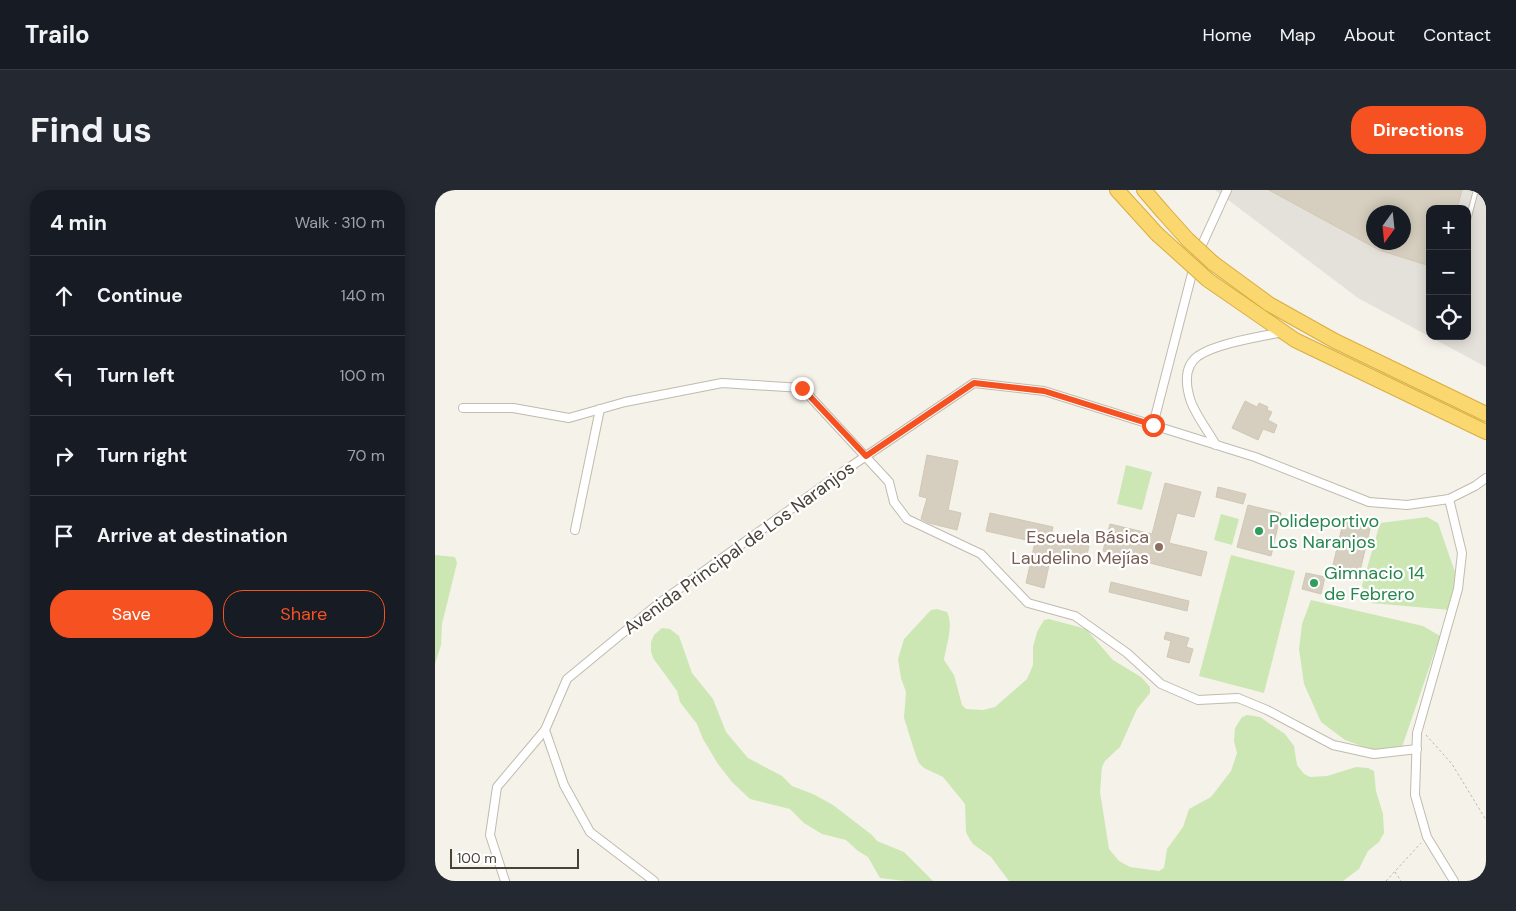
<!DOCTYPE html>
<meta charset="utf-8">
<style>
body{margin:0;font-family:"DM Sans",sans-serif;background:#242831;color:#f1f3f6}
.controls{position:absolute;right:15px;top:15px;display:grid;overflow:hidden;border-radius:10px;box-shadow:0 2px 12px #0003}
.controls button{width:45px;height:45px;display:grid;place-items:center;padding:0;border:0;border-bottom:1px solid #363941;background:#171b24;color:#f1f3f6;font:25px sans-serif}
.compass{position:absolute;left:931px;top:15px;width:45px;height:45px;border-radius:50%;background:#171b24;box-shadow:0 2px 12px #0003;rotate:195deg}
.scale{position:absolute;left:15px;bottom:12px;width:129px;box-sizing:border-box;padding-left:5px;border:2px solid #484338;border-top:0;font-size:14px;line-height:18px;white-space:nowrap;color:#484338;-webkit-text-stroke:4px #fff;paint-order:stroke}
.stop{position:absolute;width:15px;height:15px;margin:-11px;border:4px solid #f55121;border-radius:50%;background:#fff}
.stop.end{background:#f55121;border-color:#fff;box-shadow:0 1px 5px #0008}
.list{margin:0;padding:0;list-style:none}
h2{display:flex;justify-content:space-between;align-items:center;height:65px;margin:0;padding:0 20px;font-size:21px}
h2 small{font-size:16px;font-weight:400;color:#9ea1a6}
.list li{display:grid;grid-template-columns:32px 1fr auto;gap:15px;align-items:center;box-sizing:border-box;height:80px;padding:0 20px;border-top:1px solid #363941}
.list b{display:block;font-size:19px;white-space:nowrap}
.list em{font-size:16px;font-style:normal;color:#9ea1a6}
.actions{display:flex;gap:10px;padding:15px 20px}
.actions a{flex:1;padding:11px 0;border:1px solid #f55121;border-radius:20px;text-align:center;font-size:18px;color:#f55121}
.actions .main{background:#f55121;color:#fff}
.icon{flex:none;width:28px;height:28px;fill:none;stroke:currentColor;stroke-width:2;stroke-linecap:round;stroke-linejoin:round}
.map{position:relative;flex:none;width:1051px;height:691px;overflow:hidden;border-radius:20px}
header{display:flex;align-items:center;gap:30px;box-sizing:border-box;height:70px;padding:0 25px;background:#171b24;border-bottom:1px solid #363941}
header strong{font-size:24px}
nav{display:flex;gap:28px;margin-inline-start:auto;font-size:18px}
.intro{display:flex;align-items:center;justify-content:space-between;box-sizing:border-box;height:120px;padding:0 30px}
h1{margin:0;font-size:35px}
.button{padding:12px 22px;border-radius:20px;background:#f55121;color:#fff;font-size:18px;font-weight:700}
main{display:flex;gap:30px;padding:0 30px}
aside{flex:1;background:#171b24;border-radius:20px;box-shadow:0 2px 12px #0003}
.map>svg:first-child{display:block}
</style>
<header>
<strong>Trailo</strong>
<nav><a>Home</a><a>Map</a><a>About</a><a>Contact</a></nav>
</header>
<div class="intro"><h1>Find us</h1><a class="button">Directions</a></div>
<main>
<aside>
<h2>4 min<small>Walk · 310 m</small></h2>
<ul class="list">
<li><svg class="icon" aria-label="ahead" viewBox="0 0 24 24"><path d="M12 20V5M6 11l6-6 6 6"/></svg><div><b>Continue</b></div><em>140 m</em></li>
<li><svg class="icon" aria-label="left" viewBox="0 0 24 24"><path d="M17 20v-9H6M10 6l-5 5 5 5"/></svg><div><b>Turn left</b></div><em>100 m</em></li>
<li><svg class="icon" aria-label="right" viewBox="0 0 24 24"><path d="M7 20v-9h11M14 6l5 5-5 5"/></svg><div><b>Turn right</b></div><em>70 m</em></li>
<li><svg class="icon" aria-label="arrive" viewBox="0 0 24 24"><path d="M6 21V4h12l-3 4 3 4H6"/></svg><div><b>Arrive at destination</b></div></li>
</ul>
<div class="actions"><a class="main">Save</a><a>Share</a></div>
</aside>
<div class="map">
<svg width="1051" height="691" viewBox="0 0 1051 691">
<rect width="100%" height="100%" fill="#f5f2ea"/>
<path fill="#e4e1db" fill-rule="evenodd" d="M780,0H1051V177L923,108ZM995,19H1032V146H995ZM938,22H968V52H938Z"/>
<g fill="#cce7b4">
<polygon points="691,275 717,282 707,320 682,314"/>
<polygon points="786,324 804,329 797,355 779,350"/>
<polygon points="992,327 1003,333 1022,388 1015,420 936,413 927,396 945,333"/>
<polygon points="0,365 20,367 22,373 7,434 6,455 0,474"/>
<polygon points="796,365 860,381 829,503 764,486"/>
<polygon points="876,410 988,436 1005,446 967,557 943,562 910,550 886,532 869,494 864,459 867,434"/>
<path d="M502,419L512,422C519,437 511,455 509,470L519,485L527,515L531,519L548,520L560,517L592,489L598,475V457L602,442L609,430L614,429L651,439L678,470L706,487L715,497V503L702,519L685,557L670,571L667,577L665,602L674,659L684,671L695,677L724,681L729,678L732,659L748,637L754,619L776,607L796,581L802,563L799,551L800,538L807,527L812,525L825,527L850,544L859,556L862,575L869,584L875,587L892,586L921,577L933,578L939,581L941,601L948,624L949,643L944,652L933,661L924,679L908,691H574L556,667L538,654L534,648L531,642L530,614L508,587L489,578L484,573L481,566L469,528L471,502L466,488L463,469L467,456L469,449L496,420Z"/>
<polygon points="227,438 235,439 244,446 257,483 278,509 291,542 313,568 347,586 357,596 378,604 398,615 437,645 442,651 469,662 498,691 470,691 445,688 433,667 423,661 411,650 387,644 369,633 355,619 315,609 297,592 283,574 268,549 262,534 245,512 242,501 218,468 216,461 216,452 219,445"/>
</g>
<g fill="#d6cfbf" stroke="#d1c7b3" fill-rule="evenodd">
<path d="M834,0H1027L1022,19H995V76L944,60ZM938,22H968V52H938Z"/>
<polygon points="810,211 822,217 824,213 833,217 832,220 837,222 833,230 842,235 839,243 828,239 823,250 797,238"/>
<polygon points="492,265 523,271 513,320 526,323 522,340 494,333 486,329 492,308 484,306"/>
<polygon points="730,293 766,302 759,327 742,323 734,353 772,362 766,386 668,361 675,334 717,344"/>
<polygon points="783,297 811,304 808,314 781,307"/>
<polygon points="813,315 846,323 836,366 802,357"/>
<polygon points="555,323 618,337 616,347 654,356 650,374 616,366 609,398 591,393 600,352 551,341"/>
<polygon points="909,329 936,335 925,381 898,375"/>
<polygon points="871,383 890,387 886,404 867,399"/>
<polygon points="676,392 754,411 752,421 674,402"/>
<polygon points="731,442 754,448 751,457 758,459 754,473 732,467 736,451 729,449"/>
</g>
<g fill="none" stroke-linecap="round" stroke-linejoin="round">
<defs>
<polyline id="lane" points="1032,34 1041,0"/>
<g id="street">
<polyline points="28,218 78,218 134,228 190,212 287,193 367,198 454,292 459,312 472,329 546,364 593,413 640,426 692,463 726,494 763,510 803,508 832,520 898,555 939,564 982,559"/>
<polyline points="718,235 761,68 792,0"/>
<path d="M781,255C773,241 762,227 756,212C751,197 748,177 763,166C782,153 824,147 848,142"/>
<polyline points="1014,309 1027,363 1023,399 982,543 980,605 992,647 1019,691"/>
<polyline points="140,340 165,219"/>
<polyline points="70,691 55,645 62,597 110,540"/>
<polyline points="219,691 155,642 129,595 110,540 132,489 223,414 409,281 539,193 609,201 820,267 934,312 972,315 1014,309 1040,296 1051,288"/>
</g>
<g id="highway">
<polyline points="682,0 722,44"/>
<polyline points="709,0 727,21"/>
<polyline points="778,73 834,114 900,151 1051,224"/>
<polyline points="773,90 860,150 1051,242"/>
</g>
</defs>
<use href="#lane" stroke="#c0bbad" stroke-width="6"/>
<use href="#street" stroke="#c0bbad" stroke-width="10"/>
<use href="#highway" stroke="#daad3e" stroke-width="16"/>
<g stroke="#c1b89e" stroke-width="1" stroke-dasharray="2.5 2.5" stroke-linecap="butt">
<polyline points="991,545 1017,574 1051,630"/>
<polyline points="960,682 966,691"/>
<polyline points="951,691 986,653"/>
</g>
<use href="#lane" stroke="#fff" stroke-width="4"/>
<use href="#street" stroke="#fff" stroke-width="8"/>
<use href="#highway" stroke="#fad76f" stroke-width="14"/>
<defs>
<g id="highway-bridge">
<polyline points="727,21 753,50 778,73"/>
<polyline points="722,44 773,90"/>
</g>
</defs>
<use href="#highway-bridge" stroke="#daad3e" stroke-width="16" stroke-linecap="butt"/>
<use href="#highway-bridge" stroke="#fad76f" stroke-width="14"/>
</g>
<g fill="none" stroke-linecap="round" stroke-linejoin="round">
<polyline stroke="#f55121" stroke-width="6" points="367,198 431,266 539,193 609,201 718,235"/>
</g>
<g fill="#2e9e5b" stroke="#fff" stroke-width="2">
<circle cx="824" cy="341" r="5"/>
<circle cx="879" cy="393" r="5"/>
</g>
<circle fill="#8d6e63" stroke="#fff" stroke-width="2" cx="724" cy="357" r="5"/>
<g text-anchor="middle" stroke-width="4.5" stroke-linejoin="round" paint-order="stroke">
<g font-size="18" fill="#27864d" stroke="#fff" text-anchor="start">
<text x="834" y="337">Polideportivo<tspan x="834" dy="21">Los Naranjos</tspan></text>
<text x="889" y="389">Gimnacio 14<tspan x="889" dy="21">de Febrero</tspan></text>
</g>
<g font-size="18" fill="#785e54" stroke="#fff" text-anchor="end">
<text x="714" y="353">Escuela Básica<tspan x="714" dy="21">Laudelino Mejías</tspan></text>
</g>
<g font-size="18" fill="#484338" stroke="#fff">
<text transform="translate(304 358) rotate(-36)" y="6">Avenida Principal de Los Naranjos</text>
</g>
</g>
</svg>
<div class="controls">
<button>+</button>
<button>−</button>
<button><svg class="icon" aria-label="locate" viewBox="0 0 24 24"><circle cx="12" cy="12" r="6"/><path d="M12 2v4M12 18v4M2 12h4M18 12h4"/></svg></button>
</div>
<svg class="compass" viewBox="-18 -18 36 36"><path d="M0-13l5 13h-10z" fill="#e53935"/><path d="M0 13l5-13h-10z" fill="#9ea1a6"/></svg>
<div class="scale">100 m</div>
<div class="stop" style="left:718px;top:235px"></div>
<div class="stop end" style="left:367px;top:198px"></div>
</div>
</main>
